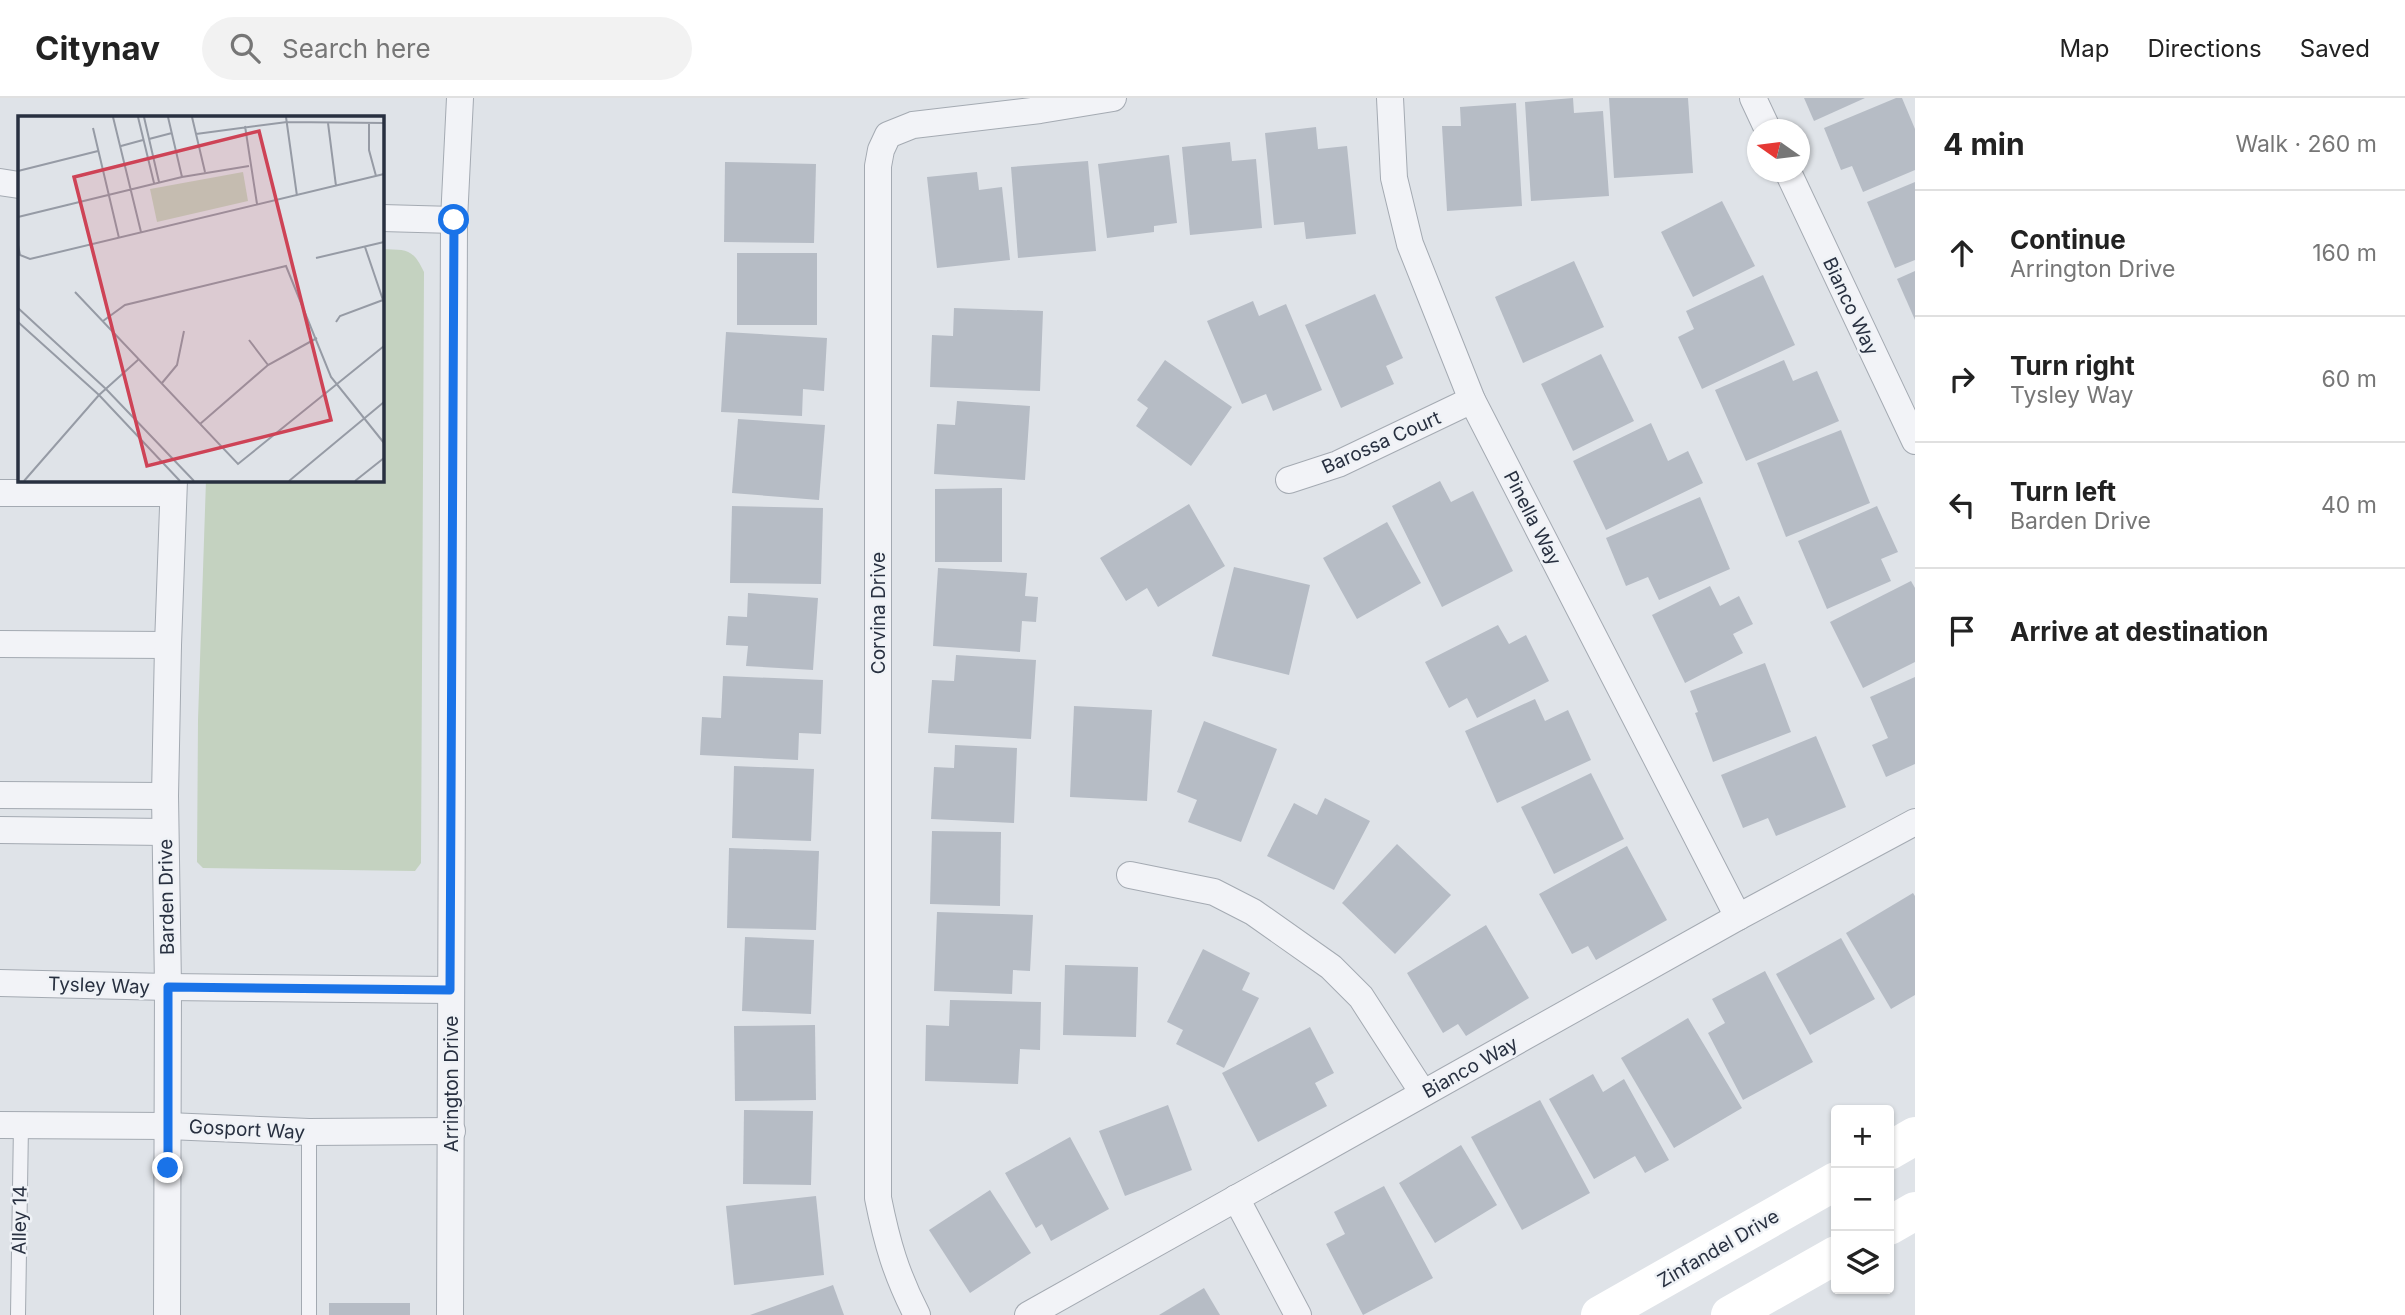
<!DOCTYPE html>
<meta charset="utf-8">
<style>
body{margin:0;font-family:Inter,sans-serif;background:#f2f2f2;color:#222}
.controls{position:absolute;right:21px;bottom:21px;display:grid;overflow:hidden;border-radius:7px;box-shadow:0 2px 5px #0004}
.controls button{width:63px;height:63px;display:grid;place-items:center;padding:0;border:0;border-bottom:2px solid #e0e0e0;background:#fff;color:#222;font:35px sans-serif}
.compass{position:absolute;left:1747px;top:21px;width:63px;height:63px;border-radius:50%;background:#fff;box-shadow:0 2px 5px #0004;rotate:284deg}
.stop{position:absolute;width:21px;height:21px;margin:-16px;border:5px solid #1a73e8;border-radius:50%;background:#fff}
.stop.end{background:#1a73e8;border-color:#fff;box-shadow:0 2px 7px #0008}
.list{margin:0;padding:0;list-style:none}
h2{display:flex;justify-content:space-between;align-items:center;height:91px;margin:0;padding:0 28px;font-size:30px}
h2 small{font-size:23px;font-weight:400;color:#767676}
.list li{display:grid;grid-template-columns:46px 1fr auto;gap:21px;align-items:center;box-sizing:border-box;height:126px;padding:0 28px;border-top:2px solid #e0e0e0}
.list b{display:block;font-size:26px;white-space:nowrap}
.list p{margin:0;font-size:23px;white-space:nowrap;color:#767676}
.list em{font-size:23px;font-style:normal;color:#767676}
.icon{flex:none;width:38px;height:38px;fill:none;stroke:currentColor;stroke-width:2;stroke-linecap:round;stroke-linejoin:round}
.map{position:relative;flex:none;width:1915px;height:1217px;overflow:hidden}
header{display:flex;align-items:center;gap:42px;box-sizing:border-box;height:98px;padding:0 35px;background:#fff;border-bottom:2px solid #e0e0e0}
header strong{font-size:33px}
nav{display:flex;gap:38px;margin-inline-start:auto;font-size:24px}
.search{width:490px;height:63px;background:#f2f2f2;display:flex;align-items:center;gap:18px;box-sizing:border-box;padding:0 24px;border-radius:38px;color:#767676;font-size:26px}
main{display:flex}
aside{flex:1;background:#fff}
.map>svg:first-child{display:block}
</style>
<header>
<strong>Citynav</strong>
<div class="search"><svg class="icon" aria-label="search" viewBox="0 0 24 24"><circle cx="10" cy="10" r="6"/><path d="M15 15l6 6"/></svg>Search here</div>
<nav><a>Map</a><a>Directions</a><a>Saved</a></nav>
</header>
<main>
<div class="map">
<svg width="1915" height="1217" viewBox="0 0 1915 1217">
<rect width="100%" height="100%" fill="#dfe3e8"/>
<path fill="#c4d2c0" d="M382,151C406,152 413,150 424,174L421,765L415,773L203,770L197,764L198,622L206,382H382Z"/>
<g fill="#b6bcc5">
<polygon points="1573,0 1574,15 1603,13 1609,98 1531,103 1525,4"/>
<polygon points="1609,0 1688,0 1693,75 1614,80"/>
<polygon points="1804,0 1865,0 1814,23"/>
<polygon points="1896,0 1902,0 1915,31 1915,72 1863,94 1852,68 1841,72 1824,30"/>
<polygon points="1516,5 1522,108 1447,113 1442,28 1461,28 1460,9"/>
<polygon points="1316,29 1318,51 1347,48 1356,136 1306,141 1304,124 1274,127 1265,35"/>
<polygon points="1230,44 1232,63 1256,61 1262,130 1190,137 1182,49"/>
<polygon points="1169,57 1177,125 1154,128 1154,134 1107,140 1098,66"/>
<polygon points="1088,63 1096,153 1018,160 1011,69"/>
<polygon points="725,64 816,66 814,145 724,144"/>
<polygon points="977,74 979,92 1002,89 1010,162 937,170 927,79"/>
<polygon points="1915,84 1915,162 1895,170 1867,104"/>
<polygon points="1722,103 1755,168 1693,199 1661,134"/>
<rect x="737" y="155" width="80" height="72"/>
<polygon points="1574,163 1604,229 1523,265 1495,199"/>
<polygon points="1915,173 1915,222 1897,181"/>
<polygon points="1763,177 1795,247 1702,291 1678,239 1694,231 1686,213"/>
<polygon points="1375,196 1403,260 1386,268 1394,286 1341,310 1305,227"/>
<polygon points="1253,203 1259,218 1286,206 1322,292 1273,313 1266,296 1242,306 1207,223"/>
<polygon points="954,210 1043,213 1040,293 930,289 932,237 953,238"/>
<polygon points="726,234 827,240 824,293 803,291 802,318 721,314"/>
<polygon points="1601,256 1634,323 1573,353 1541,286"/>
<polygon points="1165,262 1232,309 1191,368 1136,328 1148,310 1137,302"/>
<polygon points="1784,262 1793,283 1817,273 1839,323 1746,363 1715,292"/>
<polygon points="957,303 1030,308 1025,382 934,376 937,326 955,327"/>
<polygon points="738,321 825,327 819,402 732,395"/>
<polygon points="1651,325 1668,363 1688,353 1703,385 1606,432 1573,363"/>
<polygon points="1841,332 1870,405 1786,439 1757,365"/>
<polygon points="1440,383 1451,404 1473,393 1513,473 1442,509 1392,408"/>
<polygon points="1002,390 1002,464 935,464 935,391"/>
<polygon points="1700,399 1730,471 1659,502 1648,479 1626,488 1606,440"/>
<polygon points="1189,406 1225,468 1158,509 1147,490 1126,503 1100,460"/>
<polygon points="732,408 823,410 821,486 730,485"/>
<polygon points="1877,408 1898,454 1881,461 1891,483 1827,511 1798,443"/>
<polygon points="1387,424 1421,485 1357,521 1323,460"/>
<polygon points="1234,469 1310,487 1289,577 1212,558"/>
<polygon points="938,470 1027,475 1025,498 1038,499 1036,524 1022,523 1020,554 933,548"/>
<polygon points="1911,483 1915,490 1915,564 1863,590 1830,524"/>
<polygon points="1710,488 1720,508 1739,498 1753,526 1733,536 1743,555 1685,585 1652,517"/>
<polygon points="748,495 818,500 813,572 746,568 748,548 726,547 728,518 747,519"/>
<polygon points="1498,527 1509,546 1526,537 1549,583 1477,620 1467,600 1449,610 1425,564"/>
<polygon points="956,557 1036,562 1031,641 928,635 932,582 954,583"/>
<polygon points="1765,565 1791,634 1713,664 1695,615 1698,614 1690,593"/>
<polygon points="723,578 823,582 821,636 799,635 798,662 700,657 702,619 721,620"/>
<polygon points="1915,579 1915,666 1886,679 1872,647 1888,640 1870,599"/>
<polygon points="1535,601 1545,623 1568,612 1591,662 1497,705 1465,633"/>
<polygon points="1074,608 1152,612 1147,703 1070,699"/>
<polygon points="1204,623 1277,651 1241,744 1188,724 1197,702 1177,694"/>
<polygon points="1816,638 1846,709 1776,738 1768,720 1743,730 1721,677"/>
<polygon points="955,647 1017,650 1014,725 931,721 934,669 954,670"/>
<polygon points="734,668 814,671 811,743 732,740"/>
<polygon points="1591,675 1624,741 1554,776 1521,709"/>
<polygon points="1325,700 1370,723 1334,792 1267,758 1294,705 1317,717"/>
<polygon points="932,733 1001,734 1000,808 930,806"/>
<polygon points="1397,746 1451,797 1395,856 1342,805"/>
<polygon points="1627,748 1667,822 1596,862 1588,848 1572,856 1539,796"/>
<polygon points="729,750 819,753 816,832 727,830"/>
<polygon points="1913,795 1915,798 1915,897 1891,911 1846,835"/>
<polygon points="937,814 1033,817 1030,873 1013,872 1012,896 934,893"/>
<polygon points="1486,827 1529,900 1466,938 1458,926 1443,935 1407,875"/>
<polygon points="745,839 814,842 811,916 742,913"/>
<polygon points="1841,840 1875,901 1810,937 1776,876"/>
<polygon points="1203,851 1250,875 1242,892 1259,900 1224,970 1176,946 1183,932 1167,924"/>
<polygon points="1065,867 1138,869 1136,939 1063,937"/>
<polygon points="1765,873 1813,964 1743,1002 1708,935 1725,925 1712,901"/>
<polygon points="950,902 1041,904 1040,952 1020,951 1018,986 925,983 926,927 949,928"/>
<polygon points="1688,920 1742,1010 1674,1050 1621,960"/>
<polygon points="815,927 816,1002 735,1003 734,928"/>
<polygon points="1310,929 1334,975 1315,985 1327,1008 1258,1044 1222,975"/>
<polygon points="1593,976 1603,994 1624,981 1669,1062 1645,1075 1635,1058 1594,1081 1549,1001"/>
<polygon points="1540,1002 1590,1095 1522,1132 1471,1039"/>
<polygon points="1168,1007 1192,1072 1125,1098 1099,1033"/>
<polygon points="744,1012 813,1013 811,1087 743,1086"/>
<polygon points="1070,1039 1109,1111 1051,1143 1042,1126 1036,1130 1005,1075"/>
<polygon points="1461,1047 1497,1107 1435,1145 1399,1085"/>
<polygon points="1384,1088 1433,1180 1363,1217 1326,1146 1345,1136 1334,1114"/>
<polygon points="990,1092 1031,1155 970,1195 929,1132"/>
<polygon points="816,1098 824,1177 734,1187 726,1108"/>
<polygon points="833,1187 844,1217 750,1217"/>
<polygon points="1204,1190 1220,1217 1159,1217"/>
<rect x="329" y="1205" width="81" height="12"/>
</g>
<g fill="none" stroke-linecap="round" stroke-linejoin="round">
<defs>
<g id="lane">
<polyline points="309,1034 309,1217"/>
<polyline points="18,1217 21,1027"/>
</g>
<g id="street">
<polyline points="1390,0 1394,80 1410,146 1472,302 1738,819"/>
<polyline points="1753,0 1768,32"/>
<polyline points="1788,74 1915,343"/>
<polyline points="0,84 19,87"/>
<polyline points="382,120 454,122"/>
<polyline points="1289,382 1338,366 1472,302"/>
<polyline points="0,395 173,395"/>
<polyline points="0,546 168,547"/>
<polyline points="0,697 165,698"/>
<polyline points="0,732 165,734"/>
<polyline points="1130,777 1214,794 1253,814 1331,869 1361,899 1423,995"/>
<polyline points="0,885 168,889 450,892"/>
<polyline points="0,1027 168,1028 309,1034 452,1033"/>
<polyline points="1236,1100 1298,1217"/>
<polyline points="167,1217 168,889 165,698 168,547 174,382"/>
<polyline points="450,1217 454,122 460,0"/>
<path d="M917,1217C896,1176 887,1145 878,1100V68L881,52L888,37L913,27L1040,12L1113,0"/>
<polyline points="1028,1217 1738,819 1915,724"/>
</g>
</defs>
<use href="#lane" stroke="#a4aab2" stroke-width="16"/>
<use href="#street" stroke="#a4aab2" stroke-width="28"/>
<use href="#lane" stroke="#f2f3f7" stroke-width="14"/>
<use href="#street" stroke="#f2f3f7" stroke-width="26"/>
<g stroke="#fff" stroke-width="38">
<polyline points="1889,1053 1915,1038"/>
<polyline points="1889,1128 1915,1113"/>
<polyline points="1600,1217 1836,1083"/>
<polyline points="1730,1217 1836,1157"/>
</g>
</g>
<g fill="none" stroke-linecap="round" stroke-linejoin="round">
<polyline stroke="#1a73e8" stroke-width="9" points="168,1070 168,889 450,892 454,122"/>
</g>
<g text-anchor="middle" stroke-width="5" stroke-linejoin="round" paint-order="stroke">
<g font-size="19" fill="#283040" stroke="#eff2f6">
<text transform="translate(1851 208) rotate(65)" y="7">Bianco Way</text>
<text transform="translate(1381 344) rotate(-24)" y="7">Barossa Court</text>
<text transform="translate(1533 420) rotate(63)" y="7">Pinella Way</text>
<text transform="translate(878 515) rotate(-90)" y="7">Corvina Drive</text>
<text transform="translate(166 799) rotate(-91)" y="7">Barden Drive</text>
<text transform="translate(99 887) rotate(2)" y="7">Tysley Way</text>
<text transform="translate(1470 969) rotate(-29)" y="7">Bianco Way</text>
<text transform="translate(451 986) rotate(-90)" y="7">Arrington Drive</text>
<text transform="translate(247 1031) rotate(3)" y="7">Gosport Way</text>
<text transform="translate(19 1122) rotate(-89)" y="7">Alley 14</text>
<text transform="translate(1718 1150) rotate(-30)" y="7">Zinfandel Drive</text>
</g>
</g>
<g transform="translate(18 18)">
<rect width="366" height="366" fill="#dfe3e8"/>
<path d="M225,56L230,85L139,106L132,73Z" fill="#c4d2c0"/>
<path fill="none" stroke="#969ba5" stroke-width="2" d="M95,1L123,116M120,1L136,67M126,1L141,66M150,1L164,61M174,1L187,56M268,1L279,80M310,7L318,70M351,7V34L358,60M227,10L239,88M75,12L101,122M178,18L269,6L366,7M131,23L154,17M103,30L125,24M0,55L80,35M0,101L164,61L231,50M0,129L2,139L12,143L366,58M347,131L366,187M298,142L366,126M57,176L220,348L366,230M0,192L88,273L176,365M85,205L107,189L268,150L313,261L366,327M0,206L81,279L162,365M318,206L322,200L365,184M231,224L250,249M144,267L159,249L166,215M182,308L250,249L299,222M6,365L81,279L121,243M271,365L366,286M337,365L366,342"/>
<path fill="#ce4356" fill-opacity="0.15" stroke="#ce4356" stroke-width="3.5" d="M241,15L313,304L129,350L56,61Z"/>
<rect width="366" height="366" fill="none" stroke="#283040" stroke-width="3.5"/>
</g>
</svg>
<div class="controls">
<button>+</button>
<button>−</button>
<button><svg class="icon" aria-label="layers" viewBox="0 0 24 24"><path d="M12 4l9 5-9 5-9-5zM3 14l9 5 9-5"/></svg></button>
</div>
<svg class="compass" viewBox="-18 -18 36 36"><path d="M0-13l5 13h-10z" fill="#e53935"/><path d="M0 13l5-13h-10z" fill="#767676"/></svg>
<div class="stop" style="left:454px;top:122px"></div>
<div class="stop end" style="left:168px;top:1070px"></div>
</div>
<aside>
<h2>4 min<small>Walk · 260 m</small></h2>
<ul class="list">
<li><svg class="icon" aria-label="ahead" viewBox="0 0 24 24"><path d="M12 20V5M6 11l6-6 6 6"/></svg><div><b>Continue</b><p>Arrington Drive</p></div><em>160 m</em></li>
<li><svg class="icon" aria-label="right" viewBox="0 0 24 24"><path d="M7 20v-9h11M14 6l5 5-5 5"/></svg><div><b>Turn right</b><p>Tysley Way</p></div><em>60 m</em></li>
<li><svg class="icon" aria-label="left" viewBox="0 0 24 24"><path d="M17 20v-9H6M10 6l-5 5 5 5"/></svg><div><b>Turn left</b><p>Barden Drive</p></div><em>40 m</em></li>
<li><svg class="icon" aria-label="arrive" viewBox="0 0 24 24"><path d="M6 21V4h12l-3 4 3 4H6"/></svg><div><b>Arrive at destination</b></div></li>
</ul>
</aside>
</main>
